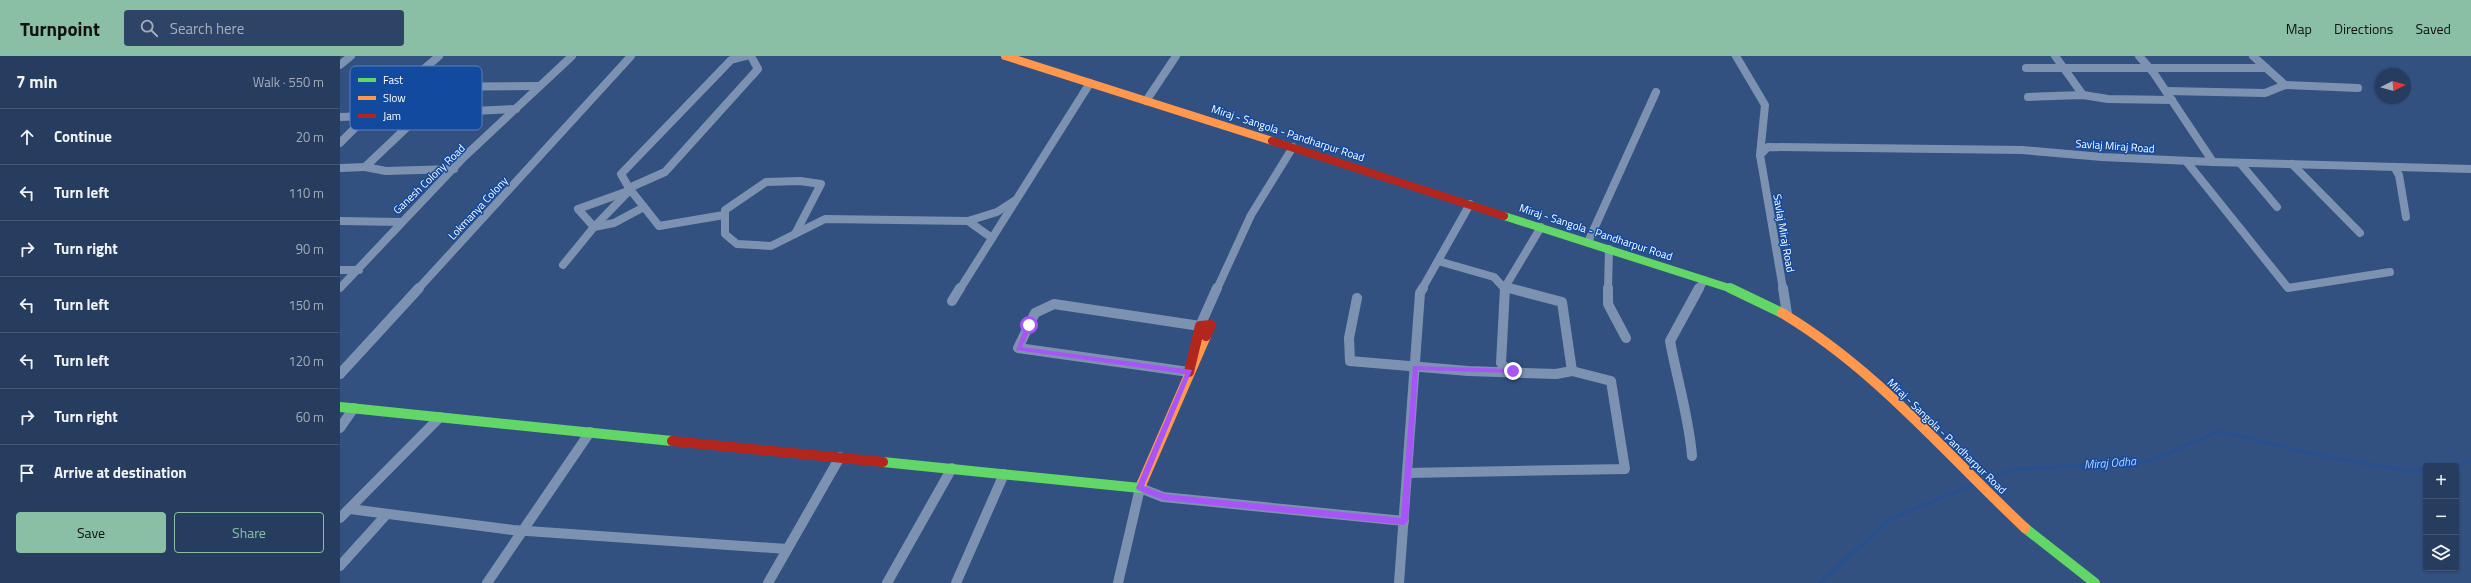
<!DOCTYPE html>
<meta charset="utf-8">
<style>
body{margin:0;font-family:"Titillium Web",sans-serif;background:#2e4466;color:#f1f3f6}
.controls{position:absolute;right:12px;bottom:12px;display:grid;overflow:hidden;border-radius:4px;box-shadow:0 1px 3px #0004}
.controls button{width:36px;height:36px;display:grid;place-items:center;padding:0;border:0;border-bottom:1px solid #425675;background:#263d60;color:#f1f3f6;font:20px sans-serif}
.compass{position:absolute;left:2035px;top:12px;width:36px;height:36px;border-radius:50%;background:#263d60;box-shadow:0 1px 3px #0004;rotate:85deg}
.stop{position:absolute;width:12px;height:12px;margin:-9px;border:3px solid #a855f7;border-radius:50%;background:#fff}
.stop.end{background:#a855f7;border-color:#fff;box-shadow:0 1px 4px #0008}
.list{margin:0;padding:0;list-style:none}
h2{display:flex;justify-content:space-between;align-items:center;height:52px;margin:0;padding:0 16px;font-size:17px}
h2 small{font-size:13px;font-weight:400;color:#a4aebd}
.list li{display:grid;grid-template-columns:26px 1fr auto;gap:12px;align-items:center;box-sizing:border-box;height:56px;padding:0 16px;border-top:1px solid #425675}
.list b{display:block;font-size:15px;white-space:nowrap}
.list em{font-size:13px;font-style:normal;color:#a4aebd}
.actions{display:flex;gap:8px;padding:12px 16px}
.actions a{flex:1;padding:9px 0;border:1px solid #8abfa5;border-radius:4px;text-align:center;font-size:14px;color:#8abfa5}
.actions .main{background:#8abfa5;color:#111}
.icon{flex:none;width:22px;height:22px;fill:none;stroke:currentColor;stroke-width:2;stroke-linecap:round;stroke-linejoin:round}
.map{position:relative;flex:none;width:2131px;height:527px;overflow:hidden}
header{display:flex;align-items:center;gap:24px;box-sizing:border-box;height:56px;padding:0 20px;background:#8abfa5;color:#111}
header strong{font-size:19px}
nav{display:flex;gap:22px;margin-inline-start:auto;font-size:14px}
.search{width:280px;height:36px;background:#2e4466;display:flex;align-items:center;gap:10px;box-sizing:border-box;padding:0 14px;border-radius:4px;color:#a4aebd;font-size:15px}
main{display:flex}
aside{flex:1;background:#263d60}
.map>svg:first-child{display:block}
</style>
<header>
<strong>Turnpoint</strong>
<div class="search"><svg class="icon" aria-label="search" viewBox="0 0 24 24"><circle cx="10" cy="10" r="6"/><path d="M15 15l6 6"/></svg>Search here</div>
<nav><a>Map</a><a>Directions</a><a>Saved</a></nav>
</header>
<main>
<aside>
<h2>7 min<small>Walk · 550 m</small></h2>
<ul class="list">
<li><svg class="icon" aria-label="ahead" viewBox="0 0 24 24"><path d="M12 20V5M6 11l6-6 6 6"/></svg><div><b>Continue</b></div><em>20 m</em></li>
<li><svg class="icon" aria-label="left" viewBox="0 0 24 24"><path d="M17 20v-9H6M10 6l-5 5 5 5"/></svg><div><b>Turn left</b></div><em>110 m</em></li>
<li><svg class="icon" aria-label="right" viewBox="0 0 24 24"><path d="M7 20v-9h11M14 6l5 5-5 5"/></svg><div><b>Turn right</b></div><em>90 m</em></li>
<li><svg class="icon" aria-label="left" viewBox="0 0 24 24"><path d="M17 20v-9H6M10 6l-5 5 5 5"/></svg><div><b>Turn left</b></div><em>150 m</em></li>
<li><svg class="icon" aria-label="left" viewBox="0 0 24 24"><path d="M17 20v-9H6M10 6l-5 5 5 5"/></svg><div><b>Turn left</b></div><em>120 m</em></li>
<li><svg class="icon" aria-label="right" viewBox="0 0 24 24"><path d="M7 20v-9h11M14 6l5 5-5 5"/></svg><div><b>Turn right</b></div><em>60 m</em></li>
<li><svg class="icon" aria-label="arrive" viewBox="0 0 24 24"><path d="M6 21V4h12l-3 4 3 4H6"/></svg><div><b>Arrive at destination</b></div></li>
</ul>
<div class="actions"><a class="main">Save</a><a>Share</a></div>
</aside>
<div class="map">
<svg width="2131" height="527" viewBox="0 0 2131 527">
<rect width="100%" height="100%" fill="#325180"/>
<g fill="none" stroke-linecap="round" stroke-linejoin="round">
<g stroke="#28508f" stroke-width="3.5">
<polyline points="2107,410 2131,406"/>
<polyline points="1645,424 1669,414 1809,405 1880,375 1972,398 2069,415 2086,413"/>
<polyline points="1479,527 1550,463 1632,429"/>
</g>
<g stroke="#7d92b0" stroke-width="8">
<polyline points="1396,0 1425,49 1420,99"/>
<polyline points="1715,0 1743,39"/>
<polyline points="1799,0 1813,16 1873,106"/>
<polyline points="1913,0 1945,29"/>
<polyline points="0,9 11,0"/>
<polyline points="1686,12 1926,12"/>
<polyline points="63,31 99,0"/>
<polyline points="1826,35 1925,37 1945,29 2018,32"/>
<polyline points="1688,41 1743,39 1768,43 1832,44"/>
<polyline points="806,45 836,0"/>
<polyline points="82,57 25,111 46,115 114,113"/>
<polyline points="0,61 27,60 63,31 198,30"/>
<polyline points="0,87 27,60 176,53"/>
<polyline points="1846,105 1948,232 2050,216"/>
<polyline points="1900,107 1937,151"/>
<polyline points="1952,108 2020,177"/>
<polyline points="2054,111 2059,119 2066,161"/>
<polyline points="0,112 25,111"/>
<polygon points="460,125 481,128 455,178 431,190 397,188 385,178 385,154 426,126"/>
<polyline points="289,132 325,116 418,13 411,0"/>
<polyline points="291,134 238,153 254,171 274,167 304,151"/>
<polyline points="384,159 319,170 289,132 281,118 391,4 406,0"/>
<polyline points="0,165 61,166"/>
<polyline points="455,178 485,163 628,165"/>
<polyline points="652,182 628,165 657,156 674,145"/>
<polyline points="1248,186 1316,36"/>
<polyline points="1098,205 1154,221 1165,233"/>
<polyline points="223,209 254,171 288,136"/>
<polyline points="0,214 19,214"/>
<polyline points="0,232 124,101 232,0"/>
<polyline points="78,233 291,0"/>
<polyline points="620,233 750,27"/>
<polyline points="877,233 911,159 953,91"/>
<polyline points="1082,233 1130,148"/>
<polyline points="1173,233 1165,231 1201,171"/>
<polyline points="1268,233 1269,193"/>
<polyline points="1359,233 1364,224"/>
<polyline points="1443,233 1420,99 1428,91 1682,94 1762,101 1873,106 2131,113"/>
</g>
<g stroke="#7d92b0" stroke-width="10">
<polyline points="1165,232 1161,307 1168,315"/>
<polyline points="1268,232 1268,248 1286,282"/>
<polyline points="1443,232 1447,258"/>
<polyline points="1017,242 1009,282 1010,305 1128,315 1216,318 1232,315 1222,246 1169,232"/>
<polyline points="612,245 620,232"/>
<polyline points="849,316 678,292 695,257 714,248 860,270 877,232"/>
<polyline points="0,318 79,232"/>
<polyline points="0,372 14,352"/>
<path d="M1352,400C1349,362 1337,323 1330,285L1359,232"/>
<polyline points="1068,417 1285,413 1271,325 1232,315"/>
<polyline points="10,453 173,474 447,493"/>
<polyline points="0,462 100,361"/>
<polyline points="0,510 46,459"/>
<polyline points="147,527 250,376"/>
<polyline points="428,527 500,401"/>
<polyline points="547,527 612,412"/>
<polyline points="616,527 664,418"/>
<polyline points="778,527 800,432 823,441 1064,465"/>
<polyline points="1059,527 1080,237 1083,232"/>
</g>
<polyline stroke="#63d668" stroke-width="8" points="1164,160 1392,233"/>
<g stroke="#63d668" stroke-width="10">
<polyline points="1390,232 1442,257"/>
<polyline points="0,351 332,385"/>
<polyline points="543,406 800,432 802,427"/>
<polyline points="1685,472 1755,527"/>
</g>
<polyline stroke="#ff974d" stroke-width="8" points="665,0 932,85"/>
<g stroke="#ff974d" stroke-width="10">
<path d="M1442,257C1537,314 1605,397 1685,472"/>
<polyline points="802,427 866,280"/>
</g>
<polyline stroke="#b3261e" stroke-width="8" points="932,85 1164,160"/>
<g stroke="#b3261e" stroke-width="10">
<polyline points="849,316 860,270 871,269 866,280"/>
<polyline points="332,385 543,406"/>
</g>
</g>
<polygon fill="#a855f7" points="689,267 692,269 682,291 852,314 804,430 824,438 1061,462 1073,310 1173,313 1177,315 1173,317 1078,314 1068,465 1064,469 823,444 797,434 796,432 845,318 676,294 686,269"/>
<g text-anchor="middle" stroke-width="3" stroke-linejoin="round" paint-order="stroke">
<g font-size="11" fill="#fff" stroke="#124aa0">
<text transform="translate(948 77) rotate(18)" y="4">Miraj - Sangola - Pandharpur Road</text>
<text transform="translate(1775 90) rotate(4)" y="4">Savlaj Miraj Road</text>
<text transform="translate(89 123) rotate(-44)" y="4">Ganesh Colony Road</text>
<text transform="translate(138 152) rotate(-47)" y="4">Lokmanya Colony</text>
<text transform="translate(1256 176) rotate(18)" y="4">Miraj - Sangola - Pandharpur Road</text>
<text transform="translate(1444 177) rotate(80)" y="4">Savlaj Miraj Road</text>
<text transform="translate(1607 380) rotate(44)" y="4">Miraj - Sangola - Pandharpur Road</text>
</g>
<g font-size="12" font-style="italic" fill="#b7d3fb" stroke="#124aa0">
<text transform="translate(1770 407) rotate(-4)" y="4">Miraj Odha</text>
</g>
</g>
<rect x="10" y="10" width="132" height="64" rx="6" fill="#124aa0" stroke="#5980bc" stroke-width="1"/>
<rect x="18" y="22" width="18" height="4" fill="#63d668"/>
<rect x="18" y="40" width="18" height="4" fill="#ff974d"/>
<rect x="18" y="58" width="18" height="4" fill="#b3261e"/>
<g font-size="11" fill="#fff">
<text x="43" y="28">Fast</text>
<text x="43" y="46">Slow</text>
<text x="43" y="64">Jam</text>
</g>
</svg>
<div class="controls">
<button>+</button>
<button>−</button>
<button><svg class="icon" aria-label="layers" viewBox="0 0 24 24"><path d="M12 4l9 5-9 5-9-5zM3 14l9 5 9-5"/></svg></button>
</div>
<svg class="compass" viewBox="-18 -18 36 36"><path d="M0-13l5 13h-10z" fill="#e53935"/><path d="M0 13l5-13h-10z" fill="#a4aebd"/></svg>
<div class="stop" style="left:689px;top:269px"></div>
<div class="stop end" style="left:1173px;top:315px"></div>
</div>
</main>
